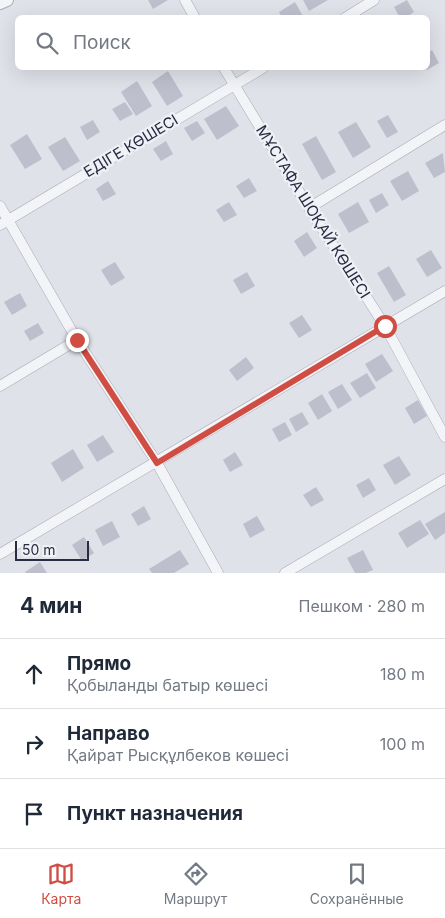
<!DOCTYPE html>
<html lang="ru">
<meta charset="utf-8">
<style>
body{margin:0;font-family:Inter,sans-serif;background:#f2f2f3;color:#1f2937}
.scale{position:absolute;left:15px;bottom:12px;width:74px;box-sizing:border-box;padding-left:5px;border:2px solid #292c41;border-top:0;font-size:14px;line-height:18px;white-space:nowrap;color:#292c41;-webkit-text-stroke:4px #f0f1f7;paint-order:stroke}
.stop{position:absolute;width:15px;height:15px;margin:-11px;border:4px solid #d04d44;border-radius:50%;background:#fff}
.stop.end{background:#d04d44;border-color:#fff;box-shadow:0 1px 5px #0008}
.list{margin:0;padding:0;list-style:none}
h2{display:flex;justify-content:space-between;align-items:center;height:65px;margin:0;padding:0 20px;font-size:21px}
h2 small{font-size:16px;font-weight:400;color:#747a83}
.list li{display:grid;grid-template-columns:32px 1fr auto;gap:15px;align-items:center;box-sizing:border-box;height:70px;padding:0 20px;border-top:1px solid #e0e1e3}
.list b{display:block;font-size:19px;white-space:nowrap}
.list p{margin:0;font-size:16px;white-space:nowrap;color:#747a83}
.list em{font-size:16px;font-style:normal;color:#747a83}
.icon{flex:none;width:28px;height:28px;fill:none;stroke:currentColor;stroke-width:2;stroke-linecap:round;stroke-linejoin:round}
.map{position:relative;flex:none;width:445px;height:573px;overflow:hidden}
.search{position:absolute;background:#fff;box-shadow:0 5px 20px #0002;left:15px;right:15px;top:15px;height:55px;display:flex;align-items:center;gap:12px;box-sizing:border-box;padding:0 18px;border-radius:8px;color:#747a83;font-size:19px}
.sheet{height:275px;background:#fff}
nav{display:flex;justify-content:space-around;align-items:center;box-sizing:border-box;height:70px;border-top:1px solid #e0e1e3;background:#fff;font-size:14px;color:#747a83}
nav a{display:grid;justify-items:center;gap:2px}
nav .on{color:#d04d44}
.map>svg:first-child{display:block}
</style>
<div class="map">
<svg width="445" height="573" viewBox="0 0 445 573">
<rect width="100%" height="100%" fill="#e0e2e9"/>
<g fill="#bdc0cc">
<polygon points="148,0 168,0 153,9"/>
<polygon points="303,0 328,0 309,11"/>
<polygon points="407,0 414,12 405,18 400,18 394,7"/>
<polygon points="295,2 304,18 282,18 279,12"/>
<polygon points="432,50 439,63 427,70 425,68 428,68 428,53"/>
<polygon points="168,71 183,96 167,106 152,82"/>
<polygon points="137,81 152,106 136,116 121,92"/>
<polygon points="125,102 133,114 120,121 112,109"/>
<polygon points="226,106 239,126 217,140 204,119"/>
<polygon points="388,115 398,132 387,138 377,121"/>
<polygon points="93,120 100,132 87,140 80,127"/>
<polygon points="197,121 205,133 192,141 184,128"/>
<polygon points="356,122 371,147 353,158 338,132"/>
<polygon points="27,134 42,159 25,169 10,145"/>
<polygon points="316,136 336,172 322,180 302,144"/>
<polygon points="65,137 80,161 63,171 48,147"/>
<polygon points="166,141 173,154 161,161 153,149"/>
<polygon points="443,153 445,172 434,178 425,163"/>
<polygon points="408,171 419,191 402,201 390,181"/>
<polygon points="249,178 257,191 244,198 236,186"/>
<polygon points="108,181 116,194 103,201 96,189"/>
<polygon points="382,193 389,205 376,213 369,200"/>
<polygon points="229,202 237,215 224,222 216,210"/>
<polygon points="358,202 369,222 349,233 338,214"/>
<polygon points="307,232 317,248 304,257 294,241"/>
<polygon points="431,250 442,268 427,277 416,259"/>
<polygon points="115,262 125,278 111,286 101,270"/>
<polygon points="389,266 406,295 394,302 377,273"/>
<polygon points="247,272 255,286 241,294 233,280"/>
<polygon points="20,293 27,306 12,315 4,302"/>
<polygon points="302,315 312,330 299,338 289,323"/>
<polygon points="38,323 44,333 30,341 24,331"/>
<polygon points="382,354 393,371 376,382 365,364"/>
<polygon points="246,357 254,368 237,381 229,370"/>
<polygon points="367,373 376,388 360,398 350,383"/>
<polygon points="342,384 352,400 338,409 328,392"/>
<polygon points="322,394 332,411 318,420 308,403"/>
<polygon points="418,400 427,416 414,424 405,408"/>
<polygon points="302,412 309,424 296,432 289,419"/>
<polygon points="285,422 292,435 279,442 272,429"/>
<polygon points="103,435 114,452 97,462 87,445"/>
<polygon points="73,449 84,468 62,482 51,463"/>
<polygon points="235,452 243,465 230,472 223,460"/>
<polygon points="399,456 411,475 395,485 383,465"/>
<polygon points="369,478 376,490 363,498 356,485"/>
<polygon points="316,487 324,500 311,507 303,495"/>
<polygon points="144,506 151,519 138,526 131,514"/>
<polygon points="445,512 445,533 435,540 425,524"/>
<polygon points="257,516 265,530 250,538 243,524"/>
<polygon points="420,520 429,534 407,548 398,533"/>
<polygon points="112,521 120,537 103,546 95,530"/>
<polygon points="84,537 94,553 82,561 72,545"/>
<polygon points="180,550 189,564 174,573 152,573 149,569"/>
<polygon points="363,550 373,570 366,573 355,573 347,558"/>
<polygon points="40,562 47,573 26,573 25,572"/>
</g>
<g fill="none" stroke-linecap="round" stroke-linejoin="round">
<defs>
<g id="minor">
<polyline points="185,0 195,18"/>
<polyline points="345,18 374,0"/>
<polyline points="224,68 309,208 385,326 445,437"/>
<polyline points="0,206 77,340 157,463 218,573"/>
<polyline points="309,208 445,125"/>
<polyline points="0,225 263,68"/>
<polyline points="0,386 77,340"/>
<polyline points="0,554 445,291"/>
<polyline points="285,573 445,479"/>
</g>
<polyline id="tertiary" points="0,3 7,0"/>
</defs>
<use href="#minor" stroke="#a9abb7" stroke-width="11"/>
<use href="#tertiary" stroke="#a9abb7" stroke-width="14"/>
<use href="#minor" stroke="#f3f4f8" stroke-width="10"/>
<use href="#tertiary" stroke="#f3f4f8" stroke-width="12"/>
</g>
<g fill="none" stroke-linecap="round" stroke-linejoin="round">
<polyline stroke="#d04d44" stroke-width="6" points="77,340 157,463 385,326"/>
</g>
<g text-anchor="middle" stroke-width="4.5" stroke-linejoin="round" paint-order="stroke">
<g font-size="15" fill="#292c41" stroke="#f0f1f7">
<text transform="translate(131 146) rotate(-31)" y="5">ЕДІГЕ КӨШЕСІ</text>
<text transform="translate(313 212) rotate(58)" y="5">МҰСТАФА ШОҚАЙ КӨШЕСІ</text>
</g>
</g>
</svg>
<div class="scale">50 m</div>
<div class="stop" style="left:385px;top:326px"></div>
<div class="stop end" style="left:77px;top:340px"></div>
<div class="search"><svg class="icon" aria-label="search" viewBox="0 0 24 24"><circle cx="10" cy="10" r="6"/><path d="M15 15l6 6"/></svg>Поиск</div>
</div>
<section class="sheet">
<h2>4 мин<small>Пешком · 280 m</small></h2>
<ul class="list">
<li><svg class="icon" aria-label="ahead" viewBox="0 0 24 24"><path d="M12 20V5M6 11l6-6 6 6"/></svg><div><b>Прямо</b><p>Қобыланды батыр көшесі</p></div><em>180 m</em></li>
<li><svg class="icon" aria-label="right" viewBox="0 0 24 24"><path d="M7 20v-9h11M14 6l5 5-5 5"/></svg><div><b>Направо</b><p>Қайрат Рысқұлбеков көшесі</p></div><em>100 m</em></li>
<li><svg class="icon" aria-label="arrive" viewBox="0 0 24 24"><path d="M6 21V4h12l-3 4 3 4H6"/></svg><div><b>Пункт назначения</b></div></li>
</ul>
</section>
<nav>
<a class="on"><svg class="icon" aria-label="map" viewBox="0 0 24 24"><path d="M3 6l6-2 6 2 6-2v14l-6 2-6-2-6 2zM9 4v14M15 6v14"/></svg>Карта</a>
<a><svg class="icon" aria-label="directions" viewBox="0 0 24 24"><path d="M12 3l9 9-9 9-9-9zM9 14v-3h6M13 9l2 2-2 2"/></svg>Маршрут</a>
<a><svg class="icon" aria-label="saved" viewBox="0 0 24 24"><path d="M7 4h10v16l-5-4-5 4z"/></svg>Сохранённые</a>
</nav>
